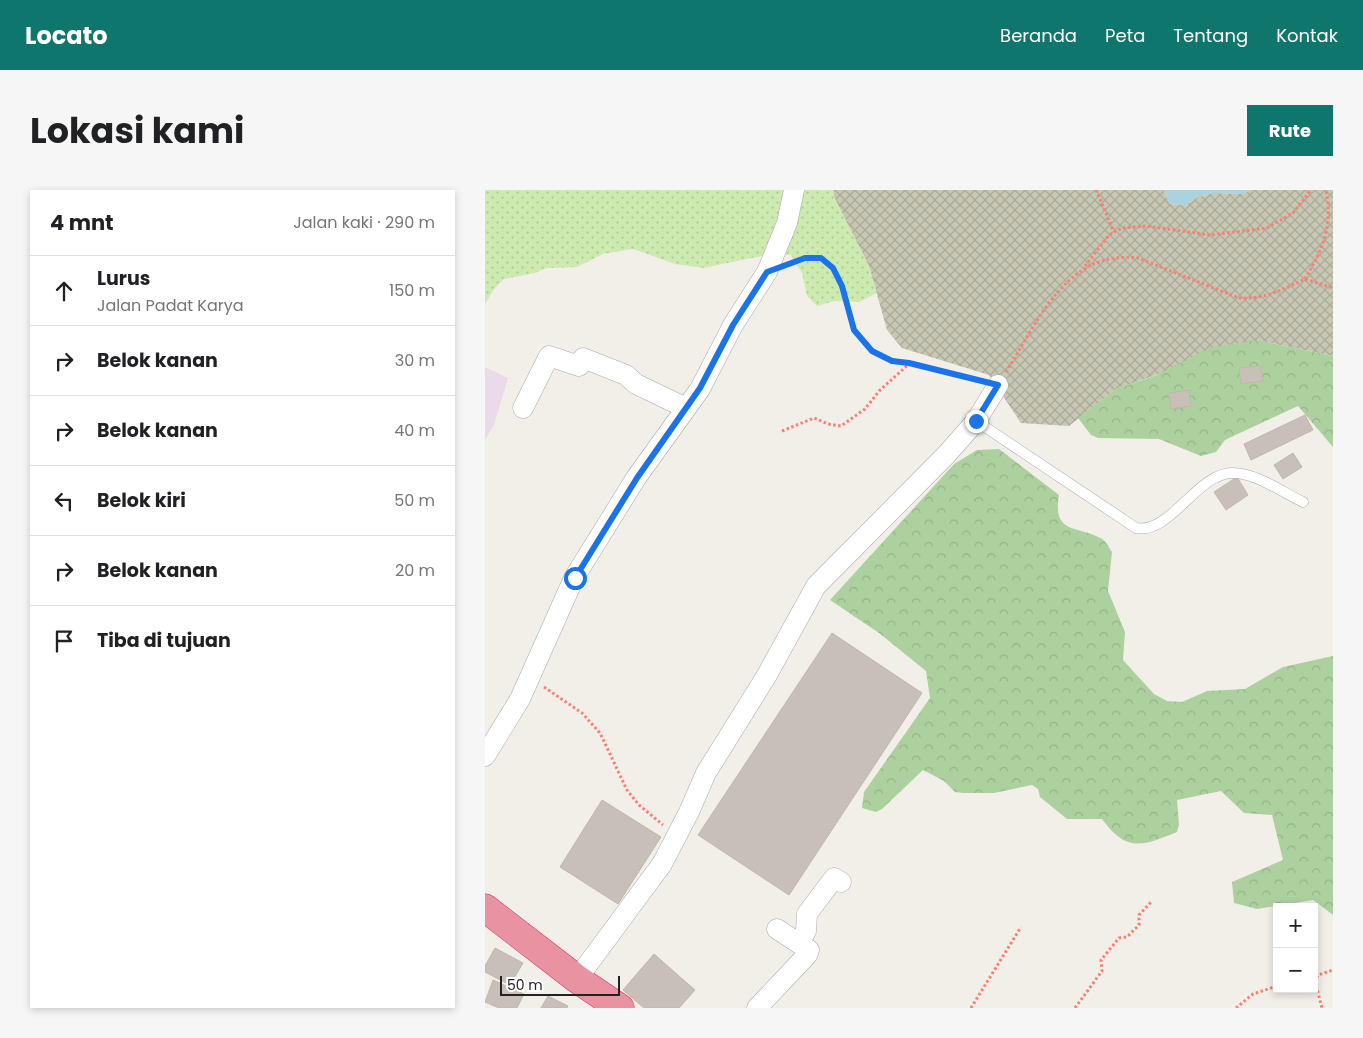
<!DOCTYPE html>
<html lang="id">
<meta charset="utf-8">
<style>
body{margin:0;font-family:Poppins,sans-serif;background:#f6f6f6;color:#202124}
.controls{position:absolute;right:15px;bottom:15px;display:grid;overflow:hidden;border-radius:0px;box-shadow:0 2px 8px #0003}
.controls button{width:45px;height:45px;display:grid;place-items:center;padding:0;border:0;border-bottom:1px solid #e0e0e0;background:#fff;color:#202124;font:25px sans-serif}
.scale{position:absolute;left:15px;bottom:12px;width:120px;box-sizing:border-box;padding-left:5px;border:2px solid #222;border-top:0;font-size:14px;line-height:18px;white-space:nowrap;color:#222;-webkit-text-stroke:4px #fff;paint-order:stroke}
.stop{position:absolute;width:15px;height:15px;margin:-11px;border:4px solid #1a73e8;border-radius:50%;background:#fff}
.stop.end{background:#1a73e8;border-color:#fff;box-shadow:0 1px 5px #0008}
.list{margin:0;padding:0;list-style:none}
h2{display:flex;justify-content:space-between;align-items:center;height:65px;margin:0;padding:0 20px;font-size:21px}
h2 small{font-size:16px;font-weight:400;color:#757577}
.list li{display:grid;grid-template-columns:32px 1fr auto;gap:15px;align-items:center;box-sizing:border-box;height:70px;padding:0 20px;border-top:1px solid #e0e0e0}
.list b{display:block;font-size:19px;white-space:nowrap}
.list p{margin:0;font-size:16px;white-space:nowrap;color:#757577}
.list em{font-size:16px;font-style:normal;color:#757577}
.icon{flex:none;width:28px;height:28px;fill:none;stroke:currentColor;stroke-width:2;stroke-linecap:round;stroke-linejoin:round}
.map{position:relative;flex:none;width:848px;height:818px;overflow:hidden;border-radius:0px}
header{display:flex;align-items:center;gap:30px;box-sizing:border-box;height:70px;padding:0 25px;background:#0f766e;color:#fff}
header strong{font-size:24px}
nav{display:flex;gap:28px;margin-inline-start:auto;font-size:18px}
.intro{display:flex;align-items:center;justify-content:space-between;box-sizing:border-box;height:120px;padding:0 30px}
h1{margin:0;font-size:35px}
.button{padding:12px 22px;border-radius:0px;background:#0f766e;color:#fff;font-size:18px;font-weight:700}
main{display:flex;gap:30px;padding:0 30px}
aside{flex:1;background:#fff;border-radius:0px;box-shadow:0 2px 8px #0003}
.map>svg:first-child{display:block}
</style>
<header>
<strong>Locato</strong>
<nav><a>Beranda</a><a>Peta</a><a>Tentang</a><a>Kontak</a></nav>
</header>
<div class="intro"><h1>Lokasi kami</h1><a class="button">Rute</a></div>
<main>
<aside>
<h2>4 mnt<small>Jalan kaki · 290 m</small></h2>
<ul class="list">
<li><svg class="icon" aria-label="ahead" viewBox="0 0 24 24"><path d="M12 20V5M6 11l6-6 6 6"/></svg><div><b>Lurus</b><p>Jalan Padat Karya</p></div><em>150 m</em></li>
<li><svg class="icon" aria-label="right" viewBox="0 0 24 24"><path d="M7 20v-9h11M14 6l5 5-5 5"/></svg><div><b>Belok kanan</b></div><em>30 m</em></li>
<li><svg class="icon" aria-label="right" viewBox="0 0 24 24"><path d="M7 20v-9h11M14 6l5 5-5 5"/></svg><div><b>Belok kanan</b></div><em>40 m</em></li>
<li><svg class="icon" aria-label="left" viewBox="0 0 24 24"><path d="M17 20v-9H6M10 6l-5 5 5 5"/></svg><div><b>Belok kiri</b></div><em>50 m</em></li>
<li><svg class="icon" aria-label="right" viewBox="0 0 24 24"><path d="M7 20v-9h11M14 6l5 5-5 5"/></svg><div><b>Belok kanan</b></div><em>20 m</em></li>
<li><svg class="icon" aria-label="arrive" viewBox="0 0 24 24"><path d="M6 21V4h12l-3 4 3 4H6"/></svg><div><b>Tiba di tujuan</b></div></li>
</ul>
</aside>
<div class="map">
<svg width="848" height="818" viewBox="0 0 848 818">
<defs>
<pattern id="construction-cross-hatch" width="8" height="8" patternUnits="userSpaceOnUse" patternTransform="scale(1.25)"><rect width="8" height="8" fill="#c7c7b4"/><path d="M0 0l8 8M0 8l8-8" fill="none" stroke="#abab9a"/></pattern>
<pattern id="grass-dots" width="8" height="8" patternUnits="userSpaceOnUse" patternTransform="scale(1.25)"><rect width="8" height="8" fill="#cdebb0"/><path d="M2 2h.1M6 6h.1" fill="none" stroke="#b0c997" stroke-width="1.8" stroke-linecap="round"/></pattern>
<pattern id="forest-crowns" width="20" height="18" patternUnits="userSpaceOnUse" patternTransform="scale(1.25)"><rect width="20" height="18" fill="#add19e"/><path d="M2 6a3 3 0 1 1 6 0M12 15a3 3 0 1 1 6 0" fill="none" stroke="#95b388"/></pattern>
</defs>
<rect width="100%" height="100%" fill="#f2efe9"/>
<polygon fill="#ebdbe8" points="0,177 23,188 9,235 0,250"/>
<polygon fill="url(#construction-cross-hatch)" points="349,0 679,0 685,14 700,15 713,7 728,3 758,4 765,0 848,0 848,166 771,150 631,199 584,236 536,233 504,185 417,158 402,140 384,76 349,7"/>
<polygon fill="url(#grass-dots)" points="0,0 349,0 349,7 384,76 392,103 374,112 349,111 332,116 322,106 317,83 306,65 281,65 218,78 190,74 148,59 118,64 92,77 62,78 50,83 19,89 9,99 0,114"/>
<g fill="url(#forest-crowns)">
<polygon points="771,150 848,166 848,257 813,216 740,250 731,262 716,266 674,249 613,248 606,245 593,228 631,199 672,185 725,158"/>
<path d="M514,259L574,305C567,346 594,335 617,349C621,351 624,358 627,362L623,401L640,442L638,470L669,504L682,511L697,512L722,501L760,499L798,477L848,466V725L828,710L772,719L749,713L747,692L798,670L787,625L759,623L736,601L692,610L694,635L692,642C657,656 642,663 617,629H582L555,607L553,599L547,595L509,603H479L470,602L459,591L438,580L397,619L391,622L377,618L379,602L445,508L441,481L394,443L345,410L469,274L492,260Z"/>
</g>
<polygon fill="#aad3df" points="679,0 765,0 758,4 728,3 713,7 700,15 685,14"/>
<g fill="#c7bfb8" stroke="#c4b6ab">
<polygon points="776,176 778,191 756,194 754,178"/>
<polygon points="704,200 706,216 686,219 684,203"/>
<polygon points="820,225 828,240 766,270 759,254"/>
<polygon points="808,263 817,277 798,289 789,275"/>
<polygon points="752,287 763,305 741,320 729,302"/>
<polygon points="347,443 437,503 304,705 213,645"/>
<polygon points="117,610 176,647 133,714 75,677"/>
<polygon points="10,758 38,773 25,795 0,782 0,776"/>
<polygon points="169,764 210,800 194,818 159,818 138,800"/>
<polygon points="8,790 39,804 32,818 14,818 0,812"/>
<polygon points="63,806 83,816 82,818 56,818"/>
</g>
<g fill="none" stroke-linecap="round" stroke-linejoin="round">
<defs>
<path id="lane" d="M491,231L651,338C685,345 713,282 748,283C771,283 797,302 818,312"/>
<g id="street">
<polyline points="38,218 64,166 94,176 98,168 141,185 151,194 201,218"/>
<polyline points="0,566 35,509 89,388 151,288 215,199 248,135 282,82 302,33 309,0"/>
<polyline points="314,753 321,741 322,724 349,688 356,692"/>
<polyline points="92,789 177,674 204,622 221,583 282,485 331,396 462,264 491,231 513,195"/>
<polyline points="272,818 322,765 324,760 292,739"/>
</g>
<polyline id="highway" points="0,718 92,789 135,818"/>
</defs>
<use href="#lane" stroke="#a9a9a9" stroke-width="11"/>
<use href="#street" stroke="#a9a9a9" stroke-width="21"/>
<use href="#highway" stroke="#dc2a67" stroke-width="29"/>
<g stroke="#fa8072" stroke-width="3" stroke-dasharray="2.5 2.5" stroke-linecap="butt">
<polyline points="611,0 629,42"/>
<path d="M304,74C312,71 320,66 329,67C359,68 360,120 369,139C373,147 379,154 386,160C400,170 413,170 429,174C451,180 473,185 496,191"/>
<polyline points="600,76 624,45 637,38 661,36 725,45 782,38 808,23 826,0"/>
<path d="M820,89C838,58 848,37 841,0"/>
<path d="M521,182C554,130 581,60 653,68L754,108C778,110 799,99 820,89L848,98"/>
<polyline points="297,241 329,228 343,234 356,236 380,219 395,200 424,174"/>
<polyline points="59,497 97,523 115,543 142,600 154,615 178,635"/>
<polyline points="830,791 837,818"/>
<polyline points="829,792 833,785 848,780"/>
<polyline points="486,818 536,737"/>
<polyline points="590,818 617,781 616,770 634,748 642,747 654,735 654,725 666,712"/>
<polyline points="751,818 768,804 792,796"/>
</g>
<use href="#lane" stroke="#fff" stroke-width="10"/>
<use href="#street" stroke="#fff" stroke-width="20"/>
<use href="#highway" stroke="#e892a2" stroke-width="28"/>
</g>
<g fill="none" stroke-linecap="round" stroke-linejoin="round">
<polyline stroke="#1a73e8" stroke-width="6" points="90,388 152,288 215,198 248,135 282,82 320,68 336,68 348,78 357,96 369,140 387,161 407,171 424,173 513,195 491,231"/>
</g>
</svg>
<div class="controls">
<button>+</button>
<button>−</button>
</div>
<div class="scale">50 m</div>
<div class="stop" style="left:90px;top:388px"></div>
<div class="stop end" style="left:491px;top:231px"></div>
</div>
</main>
